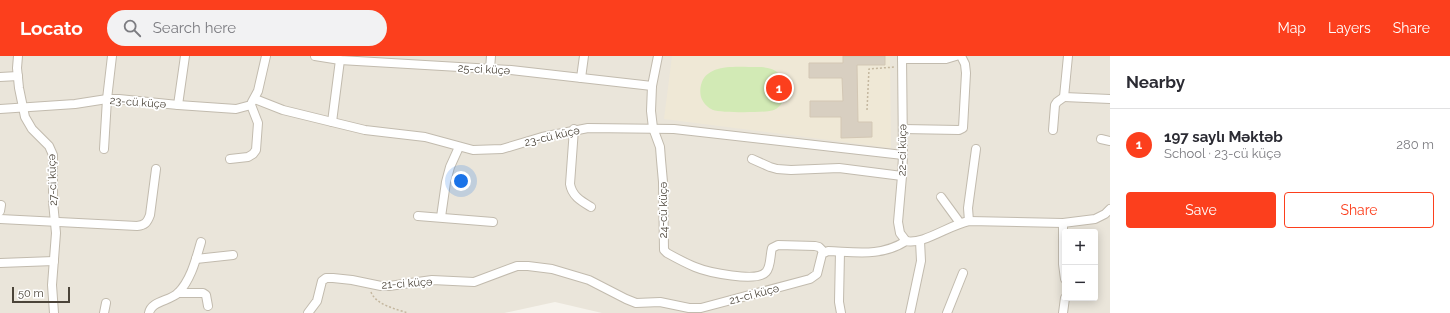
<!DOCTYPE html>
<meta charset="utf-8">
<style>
body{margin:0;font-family:Raleway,sans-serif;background:#f2f2f3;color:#2b2b33}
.controls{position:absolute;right:12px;bottom:12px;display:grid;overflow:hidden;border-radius:4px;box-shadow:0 2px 10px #0003}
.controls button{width:36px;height:36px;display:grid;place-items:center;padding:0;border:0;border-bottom:1px solid #e1e1e2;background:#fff;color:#2b2b33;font:20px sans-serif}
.scale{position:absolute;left:12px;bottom:10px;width:58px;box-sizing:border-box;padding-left:4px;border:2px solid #4b4439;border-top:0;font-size:11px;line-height:14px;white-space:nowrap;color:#4b4439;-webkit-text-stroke:3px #fff;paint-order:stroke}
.you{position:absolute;left:461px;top:125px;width:14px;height:14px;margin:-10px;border:3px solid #fff;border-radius:50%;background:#1a73e8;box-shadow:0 0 0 6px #1a73e833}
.badge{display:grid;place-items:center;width:26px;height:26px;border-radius:50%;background:#fc3f1d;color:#fff;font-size:13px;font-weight:700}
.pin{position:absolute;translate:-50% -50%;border:2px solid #fff;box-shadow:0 1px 4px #0006}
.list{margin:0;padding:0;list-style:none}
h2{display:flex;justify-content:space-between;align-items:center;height:52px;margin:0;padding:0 16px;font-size:17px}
h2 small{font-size:13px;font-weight:400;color:#7c7c81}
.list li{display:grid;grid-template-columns:26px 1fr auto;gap:12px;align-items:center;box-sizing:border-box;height:72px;padding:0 16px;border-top:1px solid #e1e1e2}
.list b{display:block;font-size:15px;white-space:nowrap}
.list p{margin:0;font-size:13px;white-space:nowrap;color:#7c7c81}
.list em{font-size:13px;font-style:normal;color:#7c7c81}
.actions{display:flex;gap:8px;padding:12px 16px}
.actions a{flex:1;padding:9px 0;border:1px solid #fc3f1d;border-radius:4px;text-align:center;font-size:14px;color:#fc3f1d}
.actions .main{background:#fc3f1d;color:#fff}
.icon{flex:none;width:22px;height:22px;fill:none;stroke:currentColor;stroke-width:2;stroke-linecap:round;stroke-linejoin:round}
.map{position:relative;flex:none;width:1110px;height:257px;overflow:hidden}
header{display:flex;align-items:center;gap:24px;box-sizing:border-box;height:56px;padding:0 20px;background:#fc3f1d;color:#fff}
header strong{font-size:19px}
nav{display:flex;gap:22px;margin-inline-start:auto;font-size:14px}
.search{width:280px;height:36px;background:#f2f2f3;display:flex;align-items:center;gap:10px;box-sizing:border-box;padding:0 14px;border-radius:22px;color:#7c7c81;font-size:15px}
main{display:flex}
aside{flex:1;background:#fff}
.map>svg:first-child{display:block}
</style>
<header>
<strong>Locato</strong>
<div class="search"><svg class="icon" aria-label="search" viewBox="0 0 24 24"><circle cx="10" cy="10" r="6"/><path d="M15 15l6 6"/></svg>Search here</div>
<nav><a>Map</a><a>Layers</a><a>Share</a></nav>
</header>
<main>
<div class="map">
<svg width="1110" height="257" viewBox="0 0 1110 257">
<rect width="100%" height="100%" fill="#f6f3ec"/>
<path fill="#eae5da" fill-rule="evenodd" d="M0,0H1110V257H602L555,246L504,257H0ZM1065,176H1095V242H1065Z"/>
<polygon fill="#efe8d6" points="672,0 890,0 891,92 664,63"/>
<path fill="#d2eab5" d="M762,11C767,12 772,12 777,16C789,25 789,47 774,54C767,57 721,57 713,54C708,52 703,47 701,41C700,37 700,33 701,29C707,5 743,12 762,11Z"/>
<polygon fill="#d8cfc1" stroke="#d3c7b4" points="843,0 885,0 885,9 857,9 858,66 872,66 872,81 841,82 841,61 810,61 810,45 843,45 842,22 809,22 809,7 843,7"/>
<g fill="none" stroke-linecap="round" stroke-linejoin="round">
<defs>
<g id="minor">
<polyline points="18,0 17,12 19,32 25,61 32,73 49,90 53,99 53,146 56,177 52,229 54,257"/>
<polyline points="315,0 340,4 511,14 652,30"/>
<path d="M658,0L652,30L651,55L653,72L660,91L661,104L663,126L664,194L667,197C676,202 685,207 695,211C707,216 757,227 766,216C771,211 770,199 772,192L778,189L815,190L819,191L824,196"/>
<polyline points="902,0 903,99 902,120 898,166 900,177 906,185"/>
<polyline points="1068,0 1064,41 1110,43"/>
<polyline points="902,3 946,3 956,0"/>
<polyline points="490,13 491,0"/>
<polyline points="0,21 18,20"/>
<polyline points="581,22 584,0"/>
<polyline points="255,43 283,54 332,66 365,74 425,81 473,94 502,93 542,81 588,72 674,73 903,99"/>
<polyline points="252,46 258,35 266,0"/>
<polyline points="178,49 185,0"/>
<polyline points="0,53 75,48 107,43 119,43 178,49 236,53 251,49"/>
<polyline points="332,66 340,4"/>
<path d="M574,73L570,128C572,140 581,145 591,151"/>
<polyline points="903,73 959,74 963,72 966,17 965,8 961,0"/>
<polyline points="1053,74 1055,49 1057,46 1064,41"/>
<polyline points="1101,83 1110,85"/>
<polyline points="104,93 107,43 112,0"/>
<polyline points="230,103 248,101 253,98 256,94 258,67 251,49"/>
<polyline points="752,103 770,111 777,113 791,114 839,112 902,120"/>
<polyline points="941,141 960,167"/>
<polyline points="0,155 1,149"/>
<polyline points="418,160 493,166"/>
<polyline points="441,161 446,126 450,111 459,91"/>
<path d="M0,163L137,170C145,169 147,167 150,159L156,113"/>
<polyline points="969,165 968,152 976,93"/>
<polyline points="1063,167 1063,208 1065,223"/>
<polyline points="840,196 839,246 841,257"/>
<polyline points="196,203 233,199"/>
<polyline points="0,207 54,205"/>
<polyline points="178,237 203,237 206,239 208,250"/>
<polyline points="104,257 106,247"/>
<path d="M149,257C151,245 170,245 178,237C191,224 196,203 201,186"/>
<path d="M308,257L317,245L322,225L326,222H333L352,224L381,230H389L432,224L474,226L517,210H528L552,213L589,224L626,243L636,247L660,246L689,252H701L810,223L817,218L822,198L828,195C856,196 881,201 906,185C923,189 949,169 969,165L1063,167L1095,163L1105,158L1110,153"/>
<polyline points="910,257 921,205 920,185"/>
<polyline points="947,257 963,217"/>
<polyline points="1063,257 1065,242"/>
</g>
</defs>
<use href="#minor" stroke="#c2bbae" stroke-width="10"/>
<g stroke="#c4b79f" stroke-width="1.5" stroke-dasharray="2 2" stroke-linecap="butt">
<polyline points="867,54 869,13 895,11"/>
<path d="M371,236C376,249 396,253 408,257"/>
</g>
<use href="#minor" stroke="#fff" stroke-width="8"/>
</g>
<g text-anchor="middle" stroke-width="3.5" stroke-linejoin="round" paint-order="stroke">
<g font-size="11" fill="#4b4439" stroke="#fff">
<text transform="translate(484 13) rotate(3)" y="4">25-ci küçə</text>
<text transform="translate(138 46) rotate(4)" y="4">23-cü küçə</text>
<text transform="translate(552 80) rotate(-13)" y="4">23-cü küçə</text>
<text transform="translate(902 94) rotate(-89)" y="4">22-ci küçə</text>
<text transform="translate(52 124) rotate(-92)" y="4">27-ci küçə</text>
<text transform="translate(663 154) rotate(-90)" y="4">24-cü küçə</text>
<text transform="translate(407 227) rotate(-4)" y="4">21-ci küçə</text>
<text transform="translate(754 238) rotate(-15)" y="4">21-ci küçə</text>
</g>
</g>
</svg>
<div class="controls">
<button>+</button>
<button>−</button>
</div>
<div class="scale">50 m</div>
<div class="you"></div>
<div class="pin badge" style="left:779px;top:32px">1</div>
</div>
<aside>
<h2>Nearby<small></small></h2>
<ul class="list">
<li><span class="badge">1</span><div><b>197 saylı Məktəb</b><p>School · 23-cü küçə</p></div><em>280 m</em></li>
</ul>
<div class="actions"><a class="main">Save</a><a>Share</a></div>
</aside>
</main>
